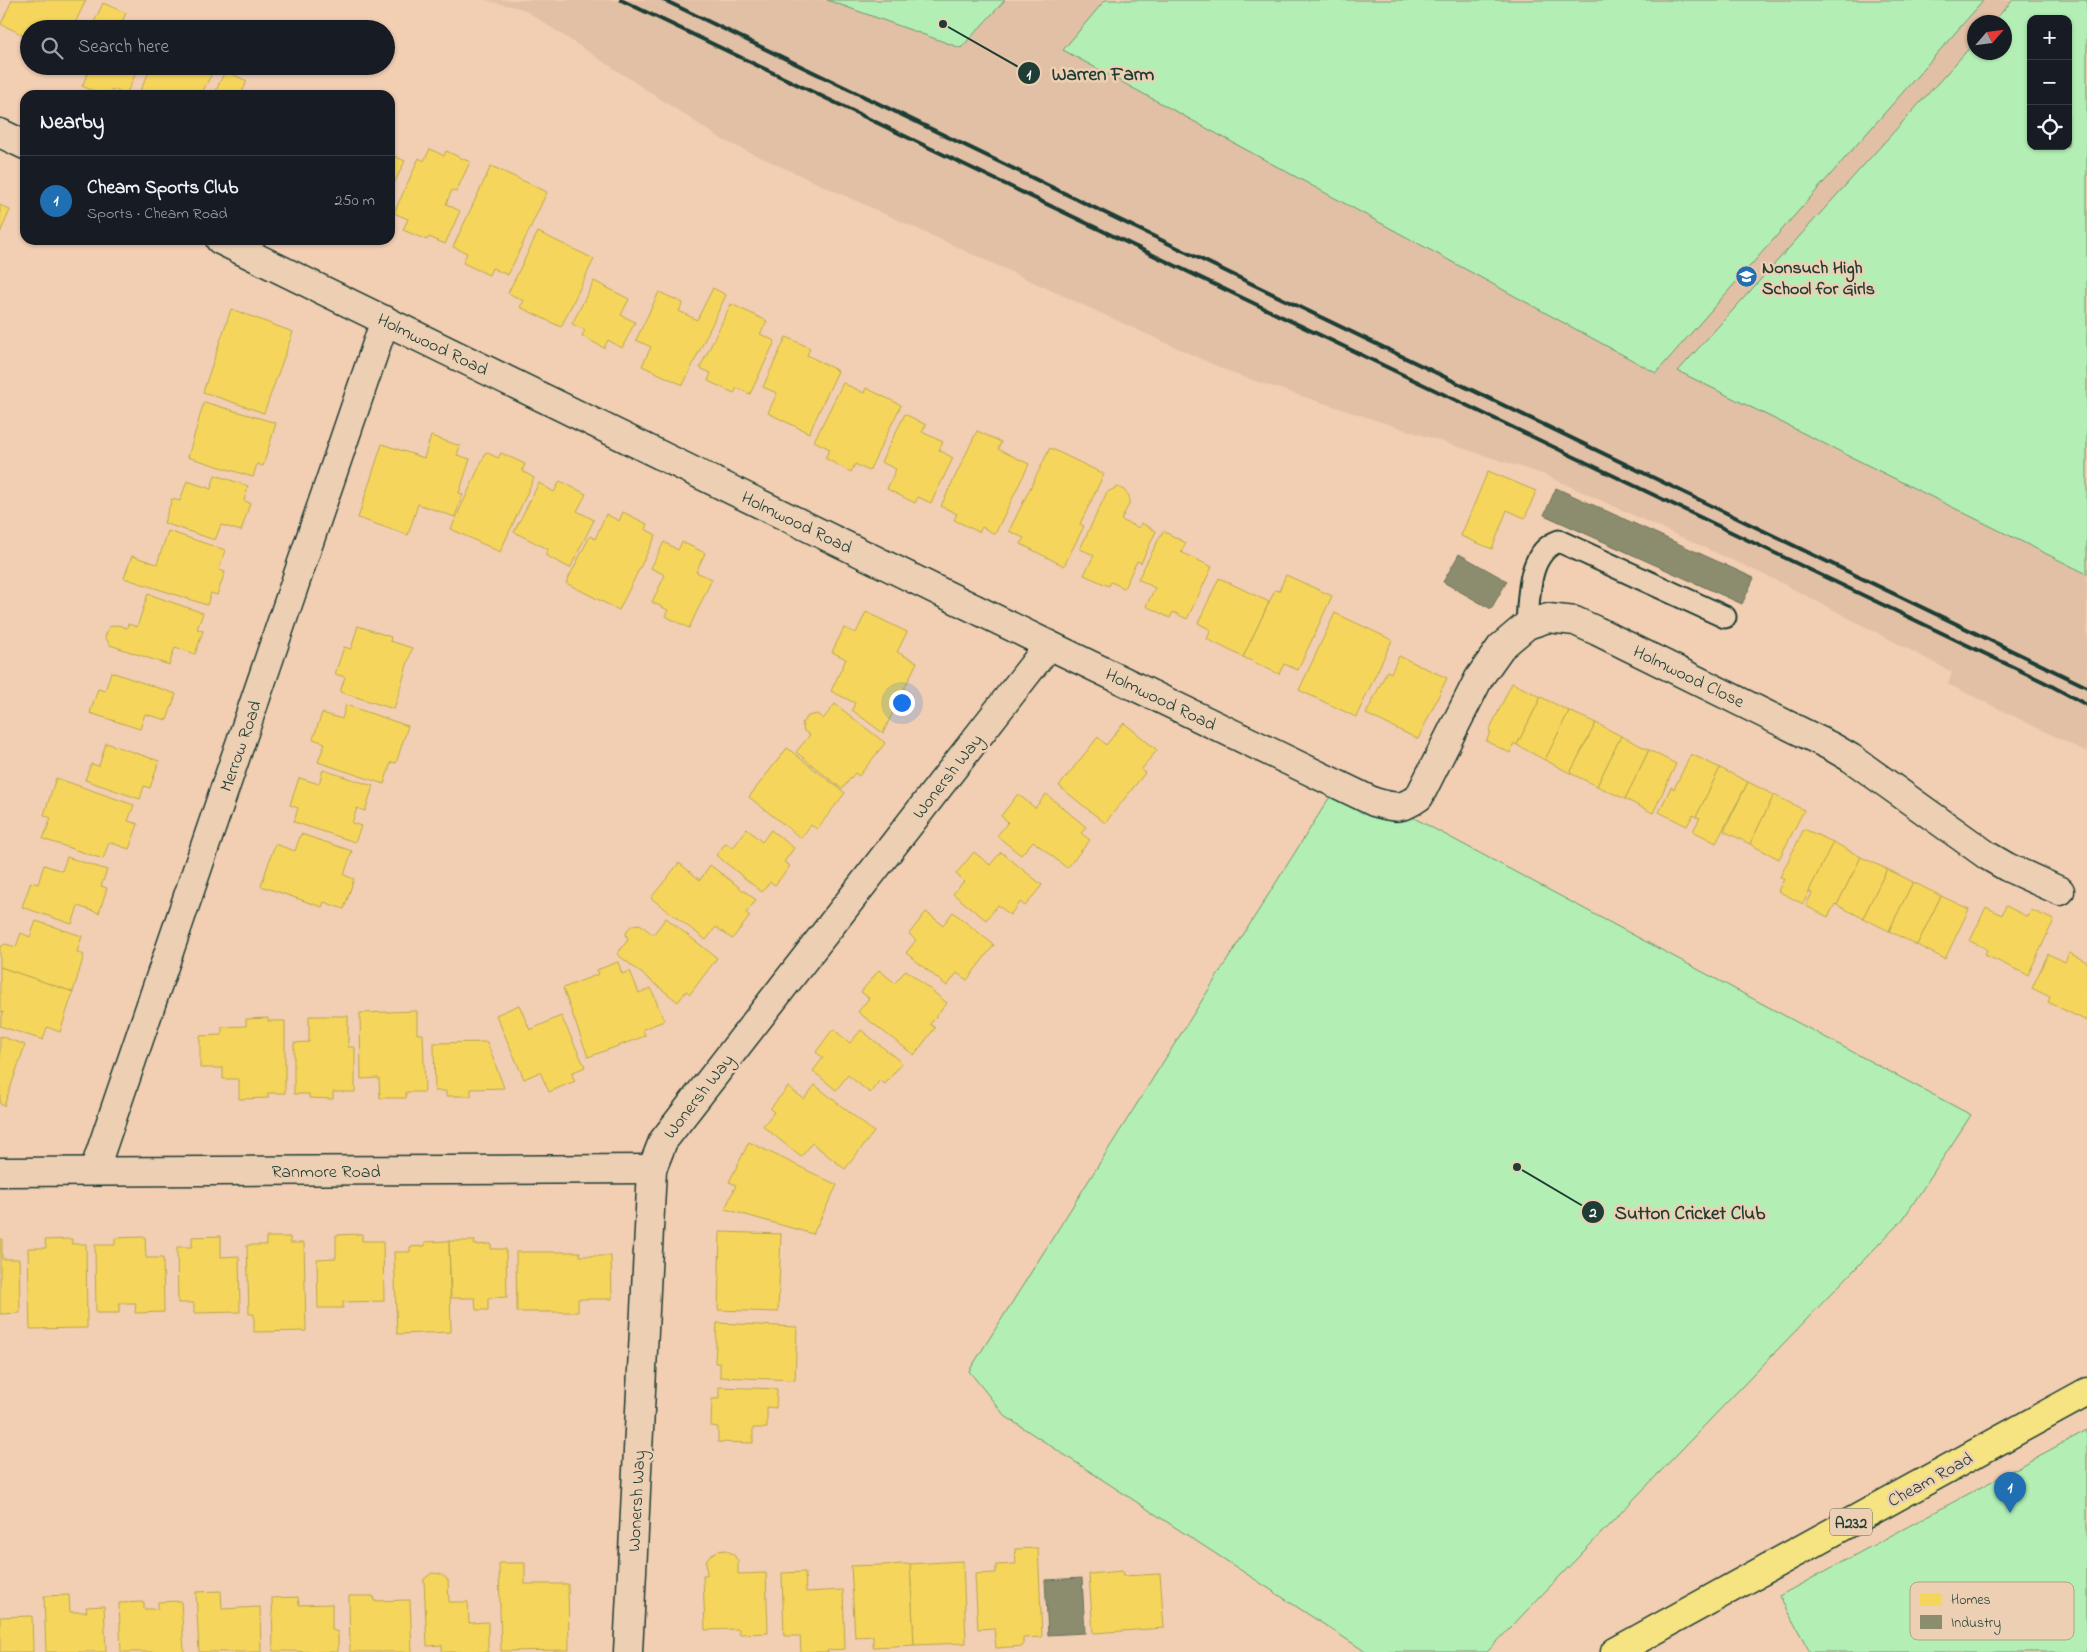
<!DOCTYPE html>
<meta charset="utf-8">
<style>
body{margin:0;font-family:"Indie Flower",sans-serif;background:#20242c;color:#f1f3f6}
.controls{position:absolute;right:15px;top:15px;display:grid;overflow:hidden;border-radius:10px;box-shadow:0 1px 4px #0004}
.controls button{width:45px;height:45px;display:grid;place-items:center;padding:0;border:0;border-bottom:1px solid #363941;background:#171b24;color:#f1f3f6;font:25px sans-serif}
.compass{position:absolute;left:1967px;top:15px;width:45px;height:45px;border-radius:50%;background:#171b24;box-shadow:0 1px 4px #0004;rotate:62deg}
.you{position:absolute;left:901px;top:702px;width:18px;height:18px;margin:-12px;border:4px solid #fff;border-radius:50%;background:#1a73e8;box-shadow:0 0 0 8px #1a73e833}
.badge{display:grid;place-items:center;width:32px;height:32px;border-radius:50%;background:#1f6fb2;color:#fff;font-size:16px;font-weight:700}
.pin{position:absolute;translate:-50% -41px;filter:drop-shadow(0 1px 2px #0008)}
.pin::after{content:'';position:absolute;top:26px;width:18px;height:15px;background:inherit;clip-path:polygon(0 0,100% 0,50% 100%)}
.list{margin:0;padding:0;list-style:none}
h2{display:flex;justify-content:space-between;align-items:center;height:65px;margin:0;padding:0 20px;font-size:21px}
h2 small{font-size:16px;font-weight:400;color:#9ea1a6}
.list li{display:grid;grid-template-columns:32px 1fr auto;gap:15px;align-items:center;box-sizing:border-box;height:90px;padding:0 20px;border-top:1px solid #363941}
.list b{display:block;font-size:19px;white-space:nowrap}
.list p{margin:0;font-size:16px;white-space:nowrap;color:#9ea1a6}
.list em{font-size:16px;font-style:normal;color:#9ea1a6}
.icon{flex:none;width:28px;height:28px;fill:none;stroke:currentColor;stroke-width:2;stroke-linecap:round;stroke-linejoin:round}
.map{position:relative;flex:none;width:2087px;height:1652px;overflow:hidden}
.search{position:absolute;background:#171b24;box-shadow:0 1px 4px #0004;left:20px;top:20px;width:375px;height:55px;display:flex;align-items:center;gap:12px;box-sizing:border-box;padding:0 18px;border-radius:28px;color:#9ea1a6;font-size:19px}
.panel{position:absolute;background:#171b24;box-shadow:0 1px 4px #0004;left:20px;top:90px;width:375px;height:155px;border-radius:15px}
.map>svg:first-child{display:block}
</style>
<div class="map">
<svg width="2087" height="1652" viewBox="0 0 2087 1652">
<rect width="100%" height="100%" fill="#f2ceb2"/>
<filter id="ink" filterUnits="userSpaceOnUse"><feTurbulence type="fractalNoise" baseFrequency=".02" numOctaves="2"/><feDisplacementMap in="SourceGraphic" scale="10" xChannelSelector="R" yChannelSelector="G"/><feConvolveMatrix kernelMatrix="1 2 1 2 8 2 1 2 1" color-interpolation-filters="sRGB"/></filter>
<g filter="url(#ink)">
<path fill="#e1c0a6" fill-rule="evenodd" d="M485,0H848L960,48L1005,0H2087V752L1948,684L1952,672L1778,581L1545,475L1234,374L723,140L523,9ZM2031,19H2068V146H2031ZM1974,22H2004V52H1974Z"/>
<g fill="#b3efb5" stroke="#699674" fill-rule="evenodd">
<polygon points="827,0 1005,0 961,48"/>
<polygon points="1105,0 1984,0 1656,373 1063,50"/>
<path d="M2013,0H2087V574L1678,371L1974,43V52H2004V22H1993ZM2031,19H2068V146H2031Z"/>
<polygon points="1338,784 1395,808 1971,1115 1903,1219 1487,1652 1366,1652 1005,1416 969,1371"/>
<polygon points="2087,1430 2087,1652 1810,1652 1779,1596"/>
</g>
<g fill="#f6d55c" stroke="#b6a750">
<polygon points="12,0 86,0 72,29 29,29 29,38 1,24"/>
<polygon points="103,3 126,13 119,29 91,29"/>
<polygon points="91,66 139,66 126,95 112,89 109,95 103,95 82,86"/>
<polygon points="152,66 197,66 212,73 201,95 138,95"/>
<polygon points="225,71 247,81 241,95 214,95"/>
<polygon points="430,149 444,156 446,151 470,162 456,192 452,190 446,204 460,211 445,244 429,237 427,240 403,230 408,219 394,213 419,158 424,161"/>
<polygon points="390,154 405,161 390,192"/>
<polygon points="491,166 547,192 508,275 492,268 489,275 463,263 467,253 453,247"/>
<polygon points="0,205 10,210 0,233"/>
<polygon points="538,232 594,259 561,327 520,307 524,301 508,293"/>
<polygon points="594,281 629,299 621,315 635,322 622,348 608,340 604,348 582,336 585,330 572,324"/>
<polygon points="713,288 726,295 683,385 642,366 651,347 636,340 659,292 683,303 679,311 697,320"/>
<polygon points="731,304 767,321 760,334 775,341 750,394 737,388 734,393 708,381 711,373 700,368"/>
<polygon points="231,309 293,332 264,413 203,392"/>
<polygon points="786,337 810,348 807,355 838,371 809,433 768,413 777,393 763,387"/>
<polygon points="843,383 864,393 866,388 901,405 869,471 855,464 851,472 825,458 830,449 814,441"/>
<polygon points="204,402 276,423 263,466 257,464 253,477 188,457"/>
<polygon points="905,414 926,425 922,432 943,442 939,450 953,458 931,503 918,497 915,503 887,489 896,469 881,462"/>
<polygon points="977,431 1001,442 998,449 1029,464 995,534 982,527 979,532 954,520 957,514 941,506"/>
<polygon points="431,436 460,446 457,455 470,459 459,493 463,494 455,517 418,504 408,535 358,518 382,444 424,458"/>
<polygon points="1050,448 1104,474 1080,524 1084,526 1064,566 1021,544 1024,538 1009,531"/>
<polygon points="486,452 498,458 501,453 525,464 522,471 534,478 500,552 451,529"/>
<polygon points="1488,471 1536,491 1525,518 1507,510 1492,549 1461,536"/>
<polygon points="215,475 248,486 244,501 250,503 241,531 221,525 215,540 164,523 172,499 180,501 187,481 211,489"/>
<polygon points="560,481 586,494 577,511 594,520 570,568 545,555 548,549 514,532 539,483 554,492"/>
<polygon points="1118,487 1124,490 1129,496 1129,504 1121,520 1139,528 1141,523 1156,531 1141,563 1137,561 1124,588 1111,582 1109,586 1084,575 1094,555 1080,549 1107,492"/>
<polygon points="623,512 647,524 645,529 656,535 619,610 566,583 590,536 595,539 606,514 619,521"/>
<polygon points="168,531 225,550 219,570 225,572 217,595 211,593 207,605 124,578 132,556 157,564"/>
<polygon points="1163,531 1186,543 1181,552 1212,567 1187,619 1173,612 1170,618 1146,606 1155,588 1138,579"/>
<polygon points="664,542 678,550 682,542 705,553 696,572 712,579 689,628 665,616 668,610 652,602 665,575 651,568"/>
<polygon points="1286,575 1332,596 1298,670 1284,664 1279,674 1243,657 1275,590 1279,591"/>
<polygon points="1219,578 1269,602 1243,657 1207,639 1211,630 1198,623"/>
<polygon points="148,594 203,613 197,629 203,631 195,654 175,647 169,665 110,645 105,637 109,627 118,625 127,628 128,624 137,627"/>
<polygon points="866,612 907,632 897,652 917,662 883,733 852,710 855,703 831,691 846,659 832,652 844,628 856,633"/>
<polygon points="1335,613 1392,640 1356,717 1299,690"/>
<polygon points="358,626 391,637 390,641 412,648 394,709 340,692 345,677 335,674 344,647 351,649"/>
<polygon points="1399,656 1447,678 1418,739 1366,714 1387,671 1391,673"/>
<polygon points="111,672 176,694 167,720 145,714 140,729 90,713 98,689 105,691"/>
<polygon points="1512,683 1541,697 1517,745 1514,743 1510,753 1486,741 1491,732 1489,731"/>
<polygon points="1541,697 1569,711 1545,760 1517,745"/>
<polygon points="835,704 885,743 859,776 855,773 842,789 796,752 810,735 804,731 802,723 808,716 817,714 823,719"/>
<polygon points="346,705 408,726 396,763 391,762 384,784 318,762 325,743 313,739 322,713 342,719"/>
<polygon points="1569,711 1596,723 1570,773 1545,760"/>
<polygon points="1124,723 1157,750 1141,770 1145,773 1105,823 1059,786 1098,737 1106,745"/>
<polygon points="1596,723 1621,736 1597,786 1570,773"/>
<polygon points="1621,736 1649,750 1625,799 1597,786"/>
<polygon points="106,743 159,761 150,788 144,786 140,799 85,780 91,764 99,766"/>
<polygon points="787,748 845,793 817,829 811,825 801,838 749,797"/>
<polygon points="1649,750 1676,764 1653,813 1625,799"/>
<polygon points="1691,754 1720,768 1696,817 1693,815 1687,826 1659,812 1671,787 1674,789"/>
<polygon points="1720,768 1748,782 1716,843 1693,831 1700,818 1696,817"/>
<polygon points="323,770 373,786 365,811 357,808 352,823 361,826 355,842 294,822 298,808 290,805 299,778 319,784"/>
<polygon points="56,778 134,805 128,821 138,824 129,849 109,842 103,859 43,839 51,818 44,815"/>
<polygon points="1748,782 1774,795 1750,844 1724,831"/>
<polygon points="1018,794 1035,808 1046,794 1086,827 1081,833 1090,840 1067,868 1033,841 1021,855 997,836 1008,822 1001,816"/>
<polygon points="1774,795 1804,810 1779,859 1750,844"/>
<polygon points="747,829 762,842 771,830 794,848 784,862 790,866 775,885 770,882 762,892 716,855 726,843 733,848"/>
<polygon points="1804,829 1833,842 1803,904 1778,891 1784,879 1780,877"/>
<polygon points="301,834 352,851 344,875 354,879 344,909 324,902 322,907 261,886 275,844 295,851"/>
<polygon points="1833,842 1861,857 1837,905 1835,904 1828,917 1806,906 1812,893 1809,891"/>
<polygon points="974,852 990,865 1001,852 1042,885 1025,906 1020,902 1010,915 998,905 986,920 953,894 964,881 956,874"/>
<polygon points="67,857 107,870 101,886 107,888 99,913 78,906 72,924 22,907 31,882 38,884 44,865 62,871"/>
<polygon points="1861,857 1887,869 1863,918 1837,905"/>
<polygon points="679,863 700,880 710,865 756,900 746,913 750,916 732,939 716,927 706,940 651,898"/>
<polygon points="1887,869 1913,882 1889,931 1863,918"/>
<polygon points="1913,882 1941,896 1917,945 1889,931"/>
<polygon points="1941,896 1969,909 1945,959 1917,945"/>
<polygon points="2006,906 2028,917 2031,910 2054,920 2028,975 1985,955 1987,949 1970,941 1986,907 2002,915"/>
<polygon points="926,912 943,925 953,912 994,945 967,980 957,973 947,986 906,953 916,940 909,934"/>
<polygon points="666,918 717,958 690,994 686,991 678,1002 617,954 628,940 626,934 628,929 633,925 640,924 653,935"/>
<polygon points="36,921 82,936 77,952 84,955 73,992 0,967 0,947 5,944 16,947 21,933 30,937"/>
<polygon points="2069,953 2087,962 2087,1021 2048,1002 2050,997 2032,988 2048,954 2065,962"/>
<polygon points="618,962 622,974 630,971 639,993 651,988 664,1021 643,1029 645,1036 588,1057 563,988 599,974 597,970"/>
<polygon points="0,967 73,992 60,1032 47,1027 43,1040 0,1026 3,1012 0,1011"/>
<polygon points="879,970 895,983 906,970 947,1003 930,1024 935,1028 914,1055 858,1012 869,998 861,992"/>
<polygon points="519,1005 530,1030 561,1016 585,1067 571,1073 575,1081 549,1092 540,1072 524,1079 496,1015"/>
<polygon points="417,1011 417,1034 423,1034 425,1092 406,1092 406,1098 380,1098 379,1078 361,1079 360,1013"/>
<polygon points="309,1016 348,1016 348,1047 355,1047 355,1092 333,1092 333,1099 309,1098 309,1094 294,1094 294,1043 309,1042"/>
<polygon points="268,1018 268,1021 285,1021 285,1093 268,1093 268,1098 239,1099 239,1079 223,1079 223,1068 200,1068 200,1036 222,1035 222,1027 246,1026 246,1019"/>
<polygon points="833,1029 850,1043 861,1030 902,1063 885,1084 880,1080 870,1093 848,1075 836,1090 813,1071 823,1058 816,1052"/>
<polygon points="0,1036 25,1045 4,1106 0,1104"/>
<polygon points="487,1042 504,1088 471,1089 471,1096 446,1096 446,1091 435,1091 434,1043"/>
<polygon points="815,1085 874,1132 845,1169 812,1143 801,1157 763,1126 774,1112 770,1109 788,1087 804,1099"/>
<polygon points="749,1142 837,1185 813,1234 725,1209 736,1185 729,1182"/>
<polygon points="720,1232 781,1234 778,1312 718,1310"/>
<polygon points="362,1234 362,1241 383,1241 384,1301 343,1302 343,1308 318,1308 317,1259 336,1258 336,1235"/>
<polygon points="221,1236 221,1257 239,1256 240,1312 194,1313 194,1303 178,1303 177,1247 192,1247 192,1237"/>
<polygon points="145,1237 146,1258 163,1258 164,1312 135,1313 136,1303 119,1303 119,1313 96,1313 95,1245 115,1245 115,1238"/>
<polygon points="266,1237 290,1237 290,1243 304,1243 306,1331 254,1332 254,1314 249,1314 247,1245 266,1245"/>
<polygon points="0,1239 2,1239 2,1259 19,1259 20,1313 0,1314"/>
<polygon points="72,1239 72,1244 86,1244 87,1328 30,1329 28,1248 46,1248 45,1240"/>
<polygon points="449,1241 451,1332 397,1334 394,1252 410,1252 410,1247 425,1246 425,1242"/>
<polygon points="449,1241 475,1241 474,1245 491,1244 491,1249 506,1249 507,1297 488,1298 488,1310 476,1310 475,1298 451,1298"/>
<polygon points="516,1252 580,1252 580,1256 611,1256 612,1299 578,1299 578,1312 517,1312"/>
<polygon points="717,1323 797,1327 795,1380 720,1377 720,1363 715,1363"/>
<polygon points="719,1387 777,1389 776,1408 767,1407 767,1428 753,1428 753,1443 718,1442 718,1427 711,1426 712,1399 719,1399"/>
<polygon points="1038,1548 1042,1637 1023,1638 1023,1646 996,1648 994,1628 978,1629 975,1574 996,1573 996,1565 1016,1564 1015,1549"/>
<polygon points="725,1550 733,1554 738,1561 738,1574 766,1573 768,1633 739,1634 739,1629 705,1630 703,1575 707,1575 706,1561 710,1555 718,1551"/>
<polygon points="963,1561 966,1643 914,1645 910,1564"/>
<polygon points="499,1563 525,1563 525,1584 568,1584 569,1650 501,1651"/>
<polygon points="910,1564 914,1645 873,1647 873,1636 855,1637 851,1566"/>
<polygon points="1122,1571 1123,1576 1160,1574 1164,1628 1093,1633 1089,1574"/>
<polygon points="805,1572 806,1592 843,1590 845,1649 828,1650 828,1652 801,1652 800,1636 784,1636 782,1573"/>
<polygon points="432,1573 441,1574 448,1580 449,1602 468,1602 469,1623 488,1622 488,1652 442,1652 442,1645 427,1646 424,1579"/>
<polygon points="221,1591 222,1609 260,1607 261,1652 199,1652 196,1592"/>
<polygon points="69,1595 70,1612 87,1612 86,1607 104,1606 106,1652 46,1652 44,1596"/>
<polygon points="349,1596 373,1596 374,1601 410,1600 412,1652 350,1652"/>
<polygon points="298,1597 299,1605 332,1604 332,1630 338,1632 338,1652 273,1651 272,1598"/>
<polygon points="181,1601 184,1652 121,1652 119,1603 144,1602 144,1609 158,1609 158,1602"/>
<polygon points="32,1616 33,1652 0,1652 0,1617"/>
</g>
<g fill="#8c8c6e" stroke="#6b745d">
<polygon points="1556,488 1754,578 1742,604 1544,515"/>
<polygon points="1459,554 1507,581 1491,609 1443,582"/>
<polygon points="1082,1578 1085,1633 1048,1635 1045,1580"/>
</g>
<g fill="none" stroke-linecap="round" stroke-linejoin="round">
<defs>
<path id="service" d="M1527,625C1529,597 1527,552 1559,541L1725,617"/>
<g id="minor">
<polyline points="0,133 25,145"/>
<path d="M220,240L1049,645L1374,802C1395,808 1401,810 1419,797L1479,678L1501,647L1527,625L1548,618L1575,621L1597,631L1832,747L1851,758L1988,856L2007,867L2060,891"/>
<polyline points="94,1171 385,320"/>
<polyline points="0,1172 652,1169"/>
<polyline points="628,1652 652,1169 663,1141 1049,645"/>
</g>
<polyline id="trunk" points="1615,1652 2087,1392"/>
</defs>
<use href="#service" stroke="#1f3d34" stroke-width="25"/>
<use href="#minor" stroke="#1f3d34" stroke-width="31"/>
<use href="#trunk" stroke="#1f3d34" stroke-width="31"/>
<use href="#service" stroke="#edcfb3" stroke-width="21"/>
<use href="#minor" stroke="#edcfb3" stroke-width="28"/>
<use href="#trunk" stroke="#f6e381" stroke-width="28"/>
<g stroke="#1f3d34" stroke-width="4">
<polyline points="621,0 2044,682 2087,705"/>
<polyline points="664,0 2087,687"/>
</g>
</g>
</g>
<defs>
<symbol id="school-disc" viewBox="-11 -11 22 22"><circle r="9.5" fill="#1f6fb2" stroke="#edcfb3"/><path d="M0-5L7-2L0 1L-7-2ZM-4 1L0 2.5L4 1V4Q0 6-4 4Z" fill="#fff"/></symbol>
</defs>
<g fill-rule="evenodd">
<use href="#school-disc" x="1734" y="264" width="25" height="25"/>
</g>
<g text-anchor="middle" stroke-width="5" stroke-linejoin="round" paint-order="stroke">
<rect fill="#edcfb3" stroke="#5d695a" stroke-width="1" x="1830" y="1508.5" width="42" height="27" rx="4"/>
<g font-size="16" font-weight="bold" fill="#1f3d34">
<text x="1851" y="1528">A232</text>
</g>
<g font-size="18" font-weight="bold" fill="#1f3d34" stroke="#edcfb3" text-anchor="start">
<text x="1762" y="273">Nonsuch High<tspan x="1762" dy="21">School for Girls</tspan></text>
</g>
<g font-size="18" fill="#1f3d34" stroke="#edcfb3">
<text transform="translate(433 344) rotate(26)" y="6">Holmwood Road</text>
<text transform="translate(797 522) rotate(26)" y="6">Holmwood Road</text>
<text transform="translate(1689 676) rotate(26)" y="6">Holmwood Close</text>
<text transform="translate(1161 699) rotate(26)" y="6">Holmwood Road</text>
<text transform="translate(240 746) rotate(-71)" y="6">Merrow Road</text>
<text transform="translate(947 776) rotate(-52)" y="6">Wonersh Way</text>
<text transform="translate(698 1096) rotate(-52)" y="6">Wonersh Way</text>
<text x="326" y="1177">Ranmore Road</text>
<text transform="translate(1930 1479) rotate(-29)" y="6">Cheam Road</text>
<text transform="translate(636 1501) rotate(-87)" y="6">Wonersh Way</text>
</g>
</g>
<rect x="1910" y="1582" width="164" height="58" rx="8" fill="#edcfb3" stroke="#afa38d" stroke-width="1"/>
<rect x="1920" y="1593" width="22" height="13" fill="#f6d55c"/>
<rect x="1920" y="1615" width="22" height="14" fill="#8c8c6e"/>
<g font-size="14" fill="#1f3d34">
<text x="1951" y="1604">Homes</text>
<text x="1951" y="1627">Industry</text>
</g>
<path fill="none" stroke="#1f3d34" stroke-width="2" d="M943 24L1029 73M1517 1167L1593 1212"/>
<g fill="#1f3d34" stroke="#edcfb3" stroke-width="2">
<circle cx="943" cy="24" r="5"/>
<circle cx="1517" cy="1167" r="5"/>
<circle cx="1029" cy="73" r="12"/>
<circle cx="1593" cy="1212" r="12"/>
</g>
<g font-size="15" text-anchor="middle" font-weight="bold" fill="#fff">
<text x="1029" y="79">1</text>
<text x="1593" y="1217">2</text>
</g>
<g font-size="19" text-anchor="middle" font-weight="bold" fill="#1f3d34" stroke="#edcfb3" stroke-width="5" stroke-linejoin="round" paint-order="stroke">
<text x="1103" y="80">Warren Farm</text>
<text x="1690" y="1219">Sutton Cricket Club</text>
</g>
</svg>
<div class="controls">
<button>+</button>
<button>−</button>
<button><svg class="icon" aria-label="locate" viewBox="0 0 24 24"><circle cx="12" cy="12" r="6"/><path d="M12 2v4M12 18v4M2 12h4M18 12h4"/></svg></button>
</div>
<svg class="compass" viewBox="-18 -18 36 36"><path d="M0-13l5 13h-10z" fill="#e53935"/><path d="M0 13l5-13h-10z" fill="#9ea1a6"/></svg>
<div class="you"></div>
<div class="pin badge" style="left:2010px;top:1513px">1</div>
<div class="search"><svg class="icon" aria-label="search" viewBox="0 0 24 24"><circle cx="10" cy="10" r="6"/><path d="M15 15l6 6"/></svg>Search here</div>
<section class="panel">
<h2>Nearby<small></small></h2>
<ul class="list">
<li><span class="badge">1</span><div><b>Cheam Sports Club</b><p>Sports · Cheam Road</p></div><em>250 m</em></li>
</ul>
</section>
</div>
